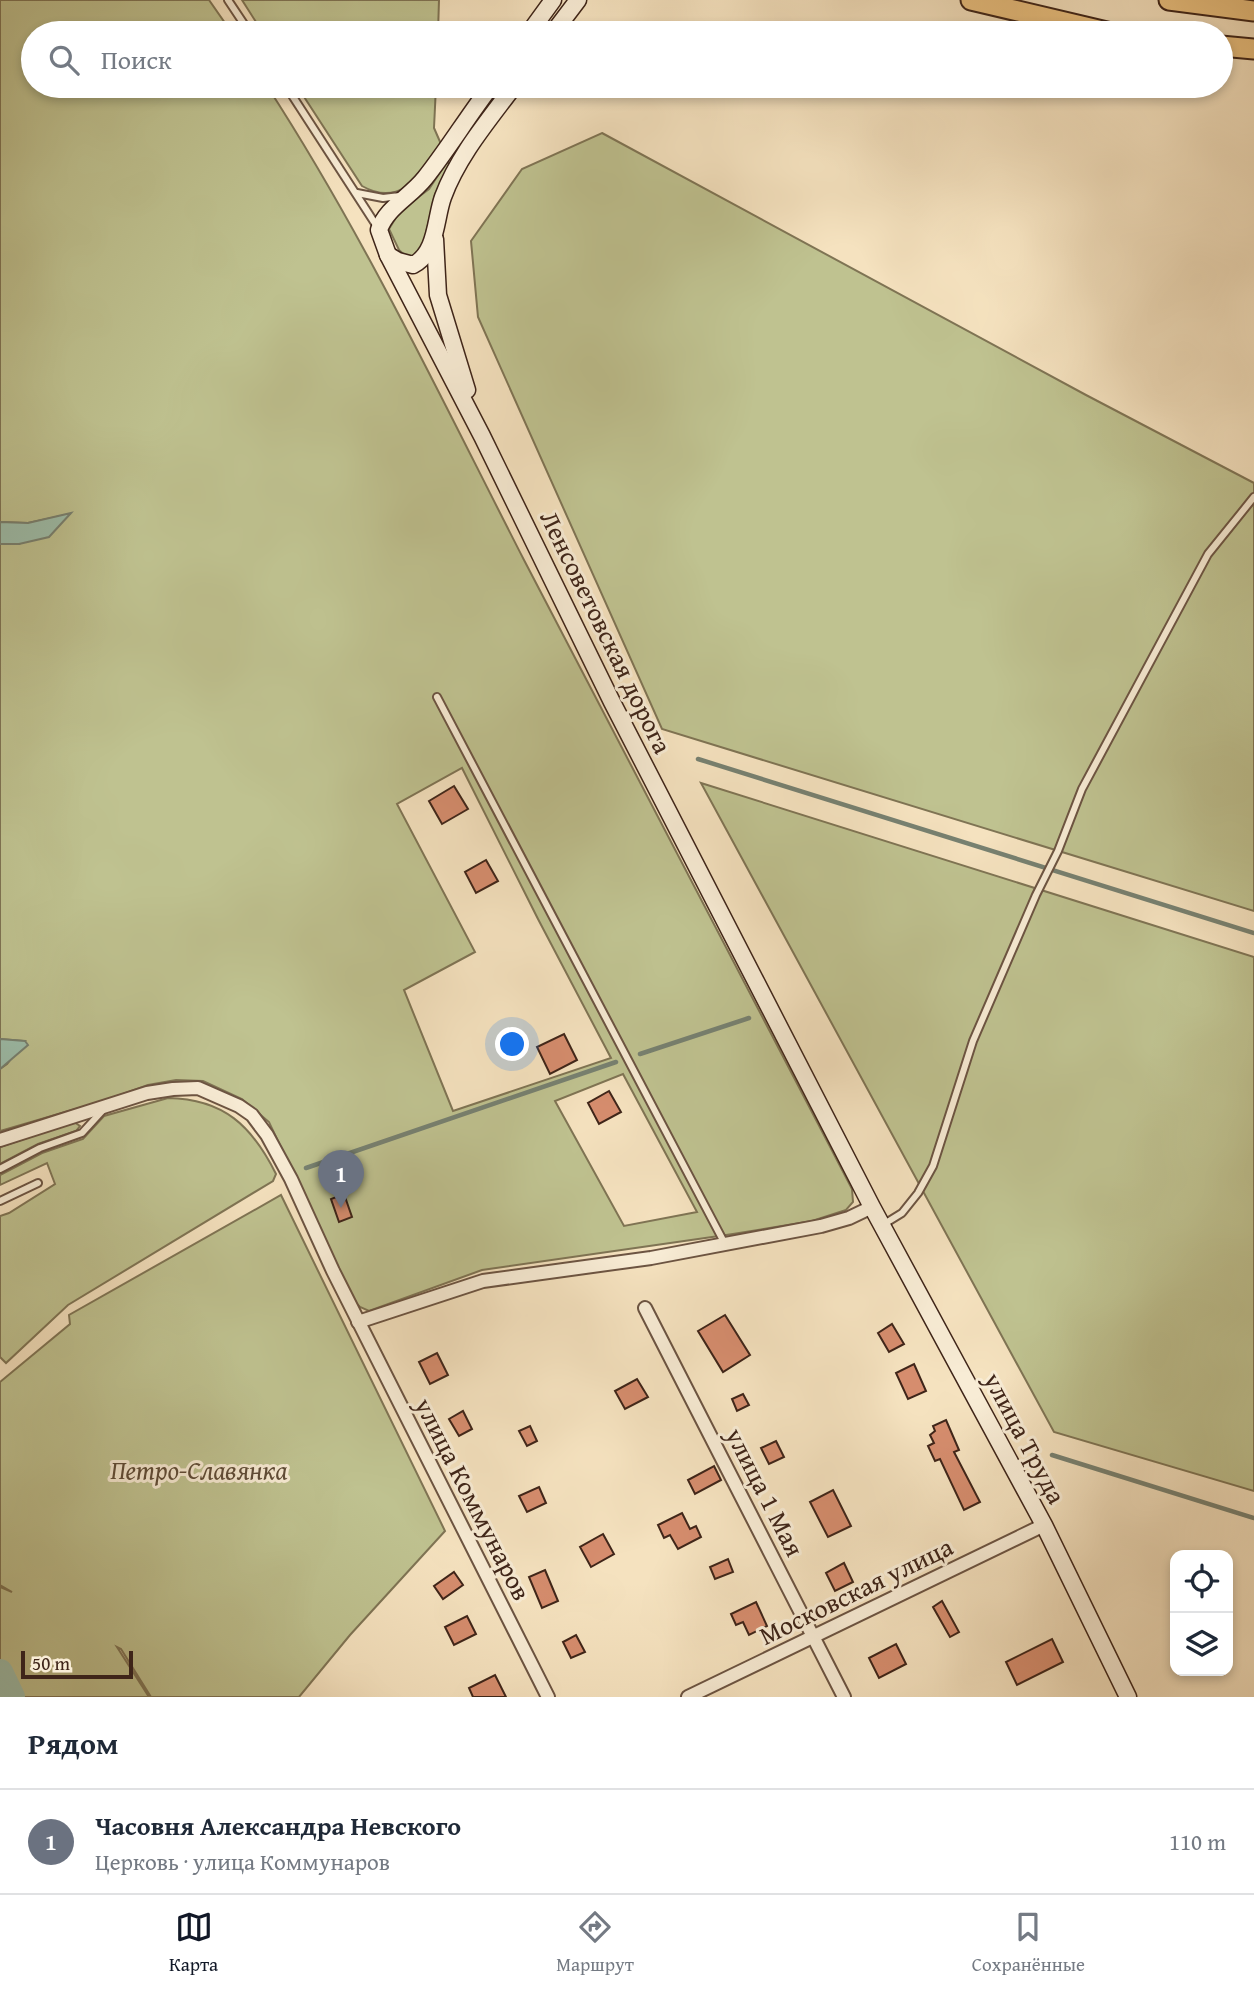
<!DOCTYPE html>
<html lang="ru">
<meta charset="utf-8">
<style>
body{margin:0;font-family:"Gentium Book Plus",serif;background:#f6f6f7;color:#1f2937}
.controls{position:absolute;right:21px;bottom:21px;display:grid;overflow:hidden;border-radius:14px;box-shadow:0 4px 10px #0003}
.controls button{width:63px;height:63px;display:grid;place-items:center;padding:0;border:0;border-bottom:2px solid #e0e1e3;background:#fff;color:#1f2937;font:35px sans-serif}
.scale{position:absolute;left:21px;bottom:18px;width:112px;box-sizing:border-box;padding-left:7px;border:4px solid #3f2519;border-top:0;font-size:19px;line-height:24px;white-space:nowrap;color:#3f2519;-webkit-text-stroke:5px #f8ecd5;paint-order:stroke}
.you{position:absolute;left:513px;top:1045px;width:24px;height:24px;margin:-18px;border:5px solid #fff;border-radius:50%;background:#1a73e8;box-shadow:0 0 0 10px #1a73e833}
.badge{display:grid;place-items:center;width:46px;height:46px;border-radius:50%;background:#111827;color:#fff;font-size:23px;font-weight:700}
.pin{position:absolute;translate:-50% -58px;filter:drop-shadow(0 2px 4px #0008)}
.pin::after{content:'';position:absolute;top:37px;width:24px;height:21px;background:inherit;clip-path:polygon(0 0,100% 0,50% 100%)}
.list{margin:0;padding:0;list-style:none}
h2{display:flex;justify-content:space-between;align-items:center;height:91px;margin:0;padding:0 28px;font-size:30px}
h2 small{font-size:23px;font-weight:400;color:#747a83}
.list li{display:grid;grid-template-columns:46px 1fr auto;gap:21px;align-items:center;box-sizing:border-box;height:105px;padding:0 28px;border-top:2px solid #e0e1e3}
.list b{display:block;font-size:26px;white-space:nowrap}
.list p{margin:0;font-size:23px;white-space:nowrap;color:#747a83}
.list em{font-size:23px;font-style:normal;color:#747a83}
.icon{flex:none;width:38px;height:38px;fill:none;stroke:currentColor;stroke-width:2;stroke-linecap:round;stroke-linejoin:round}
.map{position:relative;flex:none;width:1254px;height:1697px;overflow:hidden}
.search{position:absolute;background:#fff;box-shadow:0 4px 10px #0003;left:21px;right:21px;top:21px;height:77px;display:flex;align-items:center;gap:18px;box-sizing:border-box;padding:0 24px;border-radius:38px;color:#747a83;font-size:26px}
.sheet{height:196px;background:#fff}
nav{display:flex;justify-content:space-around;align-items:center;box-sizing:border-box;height:98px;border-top:2px solid #e0e1e3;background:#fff;font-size:19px;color:#747a83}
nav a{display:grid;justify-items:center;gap:4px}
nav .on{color:#111827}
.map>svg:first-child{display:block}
</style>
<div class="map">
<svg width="1254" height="1697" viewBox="0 0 1254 1697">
<rect width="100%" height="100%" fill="#f5e2bf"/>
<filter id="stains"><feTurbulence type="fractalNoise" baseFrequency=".00286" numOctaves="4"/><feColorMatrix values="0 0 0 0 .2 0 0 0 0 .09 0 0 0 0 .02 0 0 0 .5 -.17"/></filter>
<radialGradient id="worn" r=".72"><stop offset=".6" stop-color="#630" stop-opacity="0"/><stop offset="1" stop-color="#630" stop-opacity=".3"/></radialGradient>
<g fill="#bfc290" stroke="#7f7454" stroke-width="2" fill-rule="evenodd">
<path d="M0,0H209L232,33H33V86H267C365,237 442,400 524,560C632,770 743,979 852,1189L853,1202L846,1210L812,1221L733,1234L482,1270L369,1311L360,1307L353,1300L269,1122L242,1099L203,1081L176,1080L148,1085L103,1101L0,1131V1069L7,1064L25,1041L0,1039V544H19L70,514L28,523L0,522ZM462,768L538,919L611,1058L453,1111L404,990L475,952L397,804ZM623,1074L697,1212L624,1226L555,1101Z"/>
<polygon points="242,0 439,0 438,33 263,33"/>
<path d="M297,86H436L434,128L441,144C421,172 403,209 362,186Z"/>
<polygon points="602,133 1086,395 1254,483 1254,911 662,729 478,317 471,241 522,169"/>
<polygon points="447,162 451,164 435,194 421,255 409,259 399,250 389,229 400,211 429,189"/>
<polygon points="701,783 1254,957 1254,1491 1054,1432"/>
<path d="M168,1098C224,1099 252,1126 276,1174L273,1181L68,1305L6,1363L0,1357V1216L9,1213L55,1184L47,1163L0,1185V1175L42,1153L83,1139L104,1116Z"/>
<polygon points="74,1122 80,1126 76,1131 38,1144 0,1164 0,1147"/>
<polygon points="281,1195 445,1531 350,1635 299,1697 151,1697 121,1649 117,1647 149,1697 0,1697 0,1587 12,1592 0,1585 0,1382 70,1324 69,1315"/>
</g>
<g fill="#9dbfac" stroke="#778171" stroke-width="2">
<polygon points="71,513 49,537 19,544 0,544 0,522 28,523"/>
<polygon points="0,1039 25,1041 28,1045 0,1069"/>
</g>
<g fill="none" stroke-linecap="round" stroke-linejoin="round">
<g stroke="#778171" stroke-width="4.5">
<polyline points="698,759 1254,933"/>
<polyline points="640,1054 749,1018"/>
<polyline points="306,1168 616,1062"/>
<polyline points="1052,1455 1254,1518"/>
</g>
<polyline stroke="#9dbfac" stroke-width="26" points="0,1672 12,1697"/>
</g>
<g fill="#d68d6e" stroke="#3f2519" stroke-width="2">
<polygon points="454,786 468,809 442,824 429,801"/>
<polygon points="486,860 498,881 476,893 465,872"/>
<polygon points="564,1034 577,1060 550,1074 537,1047"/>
<polygon points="609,1091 621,1112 599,1124 588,1103"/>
<polygon points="344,1194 352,1217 339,1222 331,1199"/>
<polygon points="725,1315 750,1355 723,1372 698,1331"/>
<polygon points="892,1324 904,1344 889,1352 878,1333"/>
<polygon points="437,1353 448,1375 430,1384 419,1362"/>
<polygon points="914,1364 926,1391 908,1399 896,1373"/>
<polygon points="637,1379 648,1397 625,1409 615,1391"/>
<polygon points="743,1394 749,1405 737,1411 732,1399"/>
<polygon points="463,1411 472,1429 459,1436 449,1419"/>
<polygon points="946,1420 959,1450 954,1452 980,1502 964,1510 940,1459 935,1461 928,1446 934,1443 930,1435 935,1431 933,1426"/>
<polygon points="530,1426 537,1441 527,1446 519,1431"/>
<polygon points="776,1441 784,1457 769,1464 761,1448"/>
<polygon points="714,1466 721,1480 695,1494 688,1480"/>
<polygon points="539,1487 546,1503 527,1512 519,1496"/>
<polygon points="833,1490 851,1526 828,1537 810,1502"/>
<polygon points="682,1513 690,1529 696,1526 701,1537 678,1549 670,1535 664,1538 658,1525"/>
<polygon points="603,1534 614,1554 591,1567 580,1547"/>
<polygon points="728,1559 733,1572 715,1579 710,1567"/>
<polygon points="844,1563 853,1582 835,1591 826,1573"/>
<polygon points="545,1570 558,1601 542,1608 529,1577"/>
<polygon points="454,1572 463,1585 443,1599 434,1586"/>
<polygon points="942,1601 959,1632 950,1637 933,1607"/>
<polygon points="756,1602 767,1626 749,1635 743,1622 736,1625 731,1614"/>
<polygon points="467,1616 476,1634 454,1645 445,1627"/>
<polygon points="576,1635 585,1652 571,1658 563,1642"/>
<polygon points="1052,1639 1063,1662 1017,1685 1006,1662"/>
<polygon points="896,1644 906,1664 879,1678 869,1658"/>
<polygon points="495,1675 506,1697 473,1697 469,1688"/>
</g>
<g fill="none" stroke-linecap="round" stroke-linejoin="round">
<defs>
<g id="lane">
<polyline points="228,0 250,33"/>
<polyline points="286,86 378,228"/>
<polyline points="357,193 383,198 400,196"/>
<polyline points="437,697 725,1244"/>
<polyline points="0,1169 40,1148 82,1133 103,1110"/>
<polyline points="0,1201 38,1183"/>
<polyline points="889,1221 902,1213 918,1193 933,1166 973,1041 1036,895 1058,851 1082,789 1208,554 1254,497"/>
</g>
<g id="street">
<polyline points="0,1140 147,1093 173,1089 198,1088 239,1106 252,1115 267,1135 291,1179 333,1271 548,1697"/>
<polyline points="645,1308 844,1697"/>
<polyline points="358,1322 483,1281 651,1258 821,1226 849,1218 872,1207"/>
<polyline points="688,1697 1044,1525"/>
</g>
<g id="secondary">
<polyline points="529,33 553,0"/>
<polyline points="553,33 578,0"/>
<path d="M491,86C468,116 448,149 425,178C410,197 386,208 379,230L388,255L482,436L612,702L872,1207L1044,1525L1128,1697"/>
<polyline points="435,239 438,295 467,390"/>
<path d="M388,255L398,261L413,265C437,253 435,219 443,197C458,156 488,121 514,86"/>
</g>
<g id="primary">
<polyline points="971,0 1111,33"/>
<polyline points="1169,0 1254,11"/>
<polyline points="1221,46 1254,49"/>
</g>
</defs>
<use href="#lane" stroke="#6c5442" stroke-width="10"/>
<use href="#street" stroke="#6c5442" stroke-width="16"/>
<use href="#secondary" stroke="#3f2519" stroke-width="19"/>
<use href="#primary" stroke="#3f2519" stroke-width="23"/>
<use href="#lane" stroke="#f8ecd5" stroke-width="6"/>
<use href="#street" stroke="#f8ecd5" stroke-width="12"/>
<use href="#secondary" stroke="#f8ecd5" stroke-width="16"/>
<use href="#primary" stroke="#eac180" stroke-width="19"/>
</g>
<g text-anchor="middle" stroke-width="6" stroke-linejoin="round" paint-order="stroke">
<g font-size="26" fill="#3f2519" stroke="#f8ecd5">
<text transform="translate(606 632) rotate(64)" y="9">Ленсоветовская дорога</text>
<text transform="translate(1025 1438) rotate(62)" y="9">улица Труда</text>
<text transform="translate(765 1492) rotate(63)" y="9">улица 1 Мая</text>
<text transform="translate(473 1499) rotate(63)" y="9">улица Коммунаров</text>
<text transform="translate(856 1591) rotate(-26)" y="9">Московская улица</text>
</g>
<g font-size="26" font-style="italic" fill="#5f4c37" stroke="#f8ecd5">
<text x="199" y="1479">Петро-Славянка</text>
</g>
</g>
<rect width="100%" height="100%" filter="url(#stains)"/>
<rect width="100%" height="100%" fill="url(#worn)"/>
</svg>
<div class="controls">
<button><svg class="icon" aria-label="locate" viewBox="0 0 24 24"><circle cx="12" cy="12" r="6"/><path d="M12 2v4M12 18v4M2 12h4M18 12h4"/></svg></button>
<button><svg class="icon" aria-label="layers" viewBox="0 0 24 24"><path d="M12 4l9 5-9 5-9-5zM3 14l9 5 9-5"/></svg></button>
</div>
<div class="scale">50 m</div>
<div class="you"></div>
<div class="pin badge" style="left:341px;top:1208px;background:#6b7280">1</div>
<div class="search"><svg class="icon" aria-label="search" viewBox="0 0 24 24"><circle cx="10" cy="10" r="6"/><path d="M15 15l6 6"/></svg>Поиск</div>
</div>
<section class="sheet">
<h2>Рядом<small></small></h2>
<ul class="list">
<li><span class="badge" style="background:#6b7280">1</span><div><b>Часовня Александра Невского</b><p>Церковь · улица Коммунаров</p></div><em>110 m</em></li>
</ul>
</section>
<nav>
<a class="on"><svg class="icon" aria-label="map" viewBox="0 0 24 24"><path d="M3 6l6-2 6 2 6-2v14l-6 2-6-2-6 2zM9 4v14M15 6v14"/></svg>Карта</a>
<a><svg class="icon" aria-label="directions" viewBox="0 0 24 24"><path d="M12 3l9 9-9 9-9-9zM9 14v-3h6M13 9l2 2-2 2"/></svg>Маршрут</a>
<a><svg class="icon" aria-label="saved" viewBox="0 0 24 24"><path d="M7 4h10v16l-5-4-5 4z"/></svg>Сохранённые</a>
</nav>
